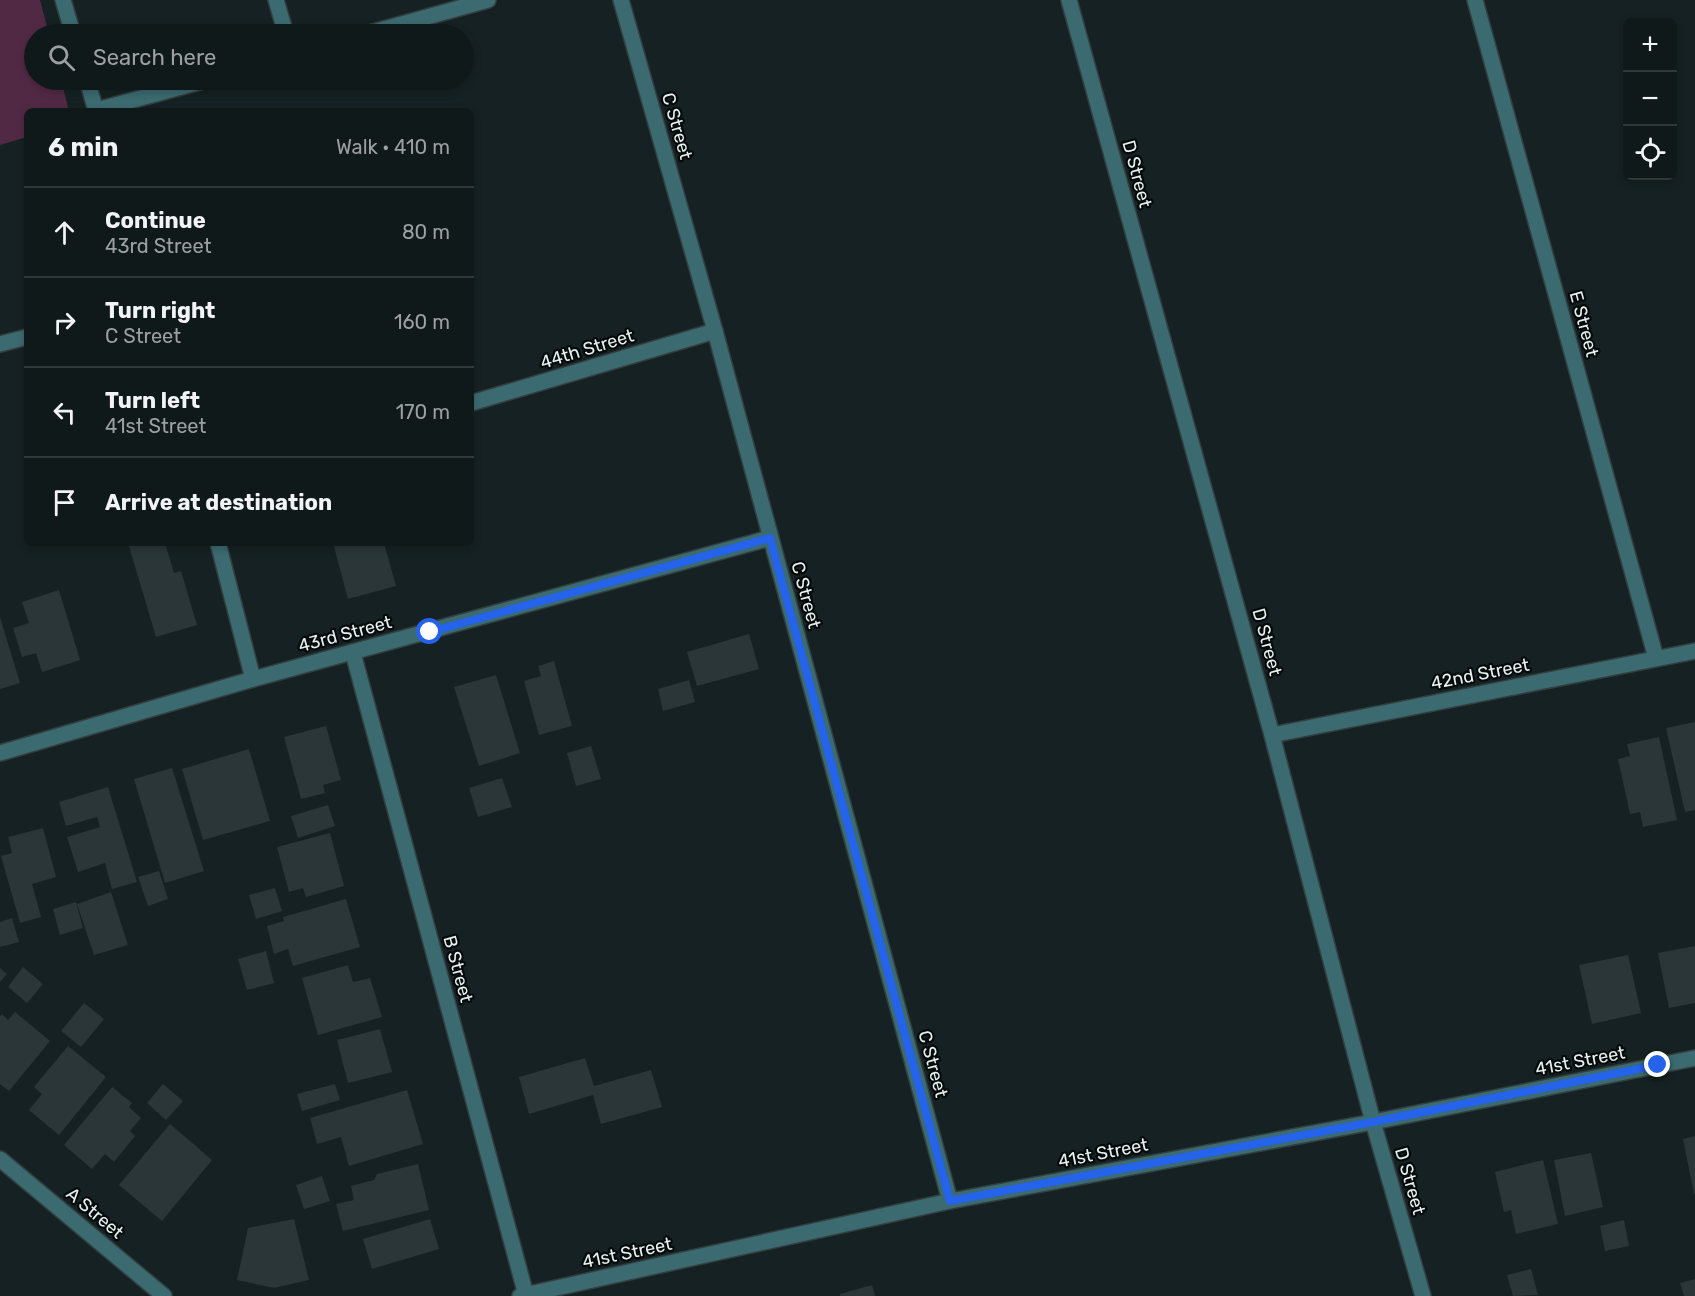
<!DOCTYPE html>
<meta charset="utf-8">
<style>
body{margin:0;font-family:Rubik,sans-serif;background:#192223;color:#f1f3f6}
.controls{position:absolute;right:18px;top:18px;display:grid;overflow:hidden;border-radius:9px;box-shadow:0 3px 9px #0003}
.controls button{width:54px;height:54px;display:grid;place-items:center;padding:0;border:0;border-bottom:2px solid #303839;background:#10191a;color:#f1f3f6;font:30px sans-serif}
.stop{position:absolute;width:18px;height:18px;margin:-14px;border:4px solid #2563eb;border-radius:50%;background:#fff}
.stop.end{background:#2563eb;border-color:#fff;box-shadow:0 2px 6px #0008}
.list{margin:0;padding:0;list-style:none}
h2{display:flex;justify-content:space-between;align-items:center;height:78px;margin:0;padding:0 24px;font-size:26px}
h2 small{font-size:20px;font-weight:400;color:#9ca0a2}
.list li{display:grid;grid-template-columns:39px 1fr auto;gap:18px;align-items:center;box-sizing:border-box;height:90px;padding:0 24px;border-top:2px solid #303839}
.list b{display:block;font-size:22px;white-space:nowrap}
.list p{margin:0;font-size:20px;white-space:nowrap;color:#9ca0a2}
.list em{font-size:20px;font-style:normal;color:#9ca0a2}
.icon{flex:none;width:33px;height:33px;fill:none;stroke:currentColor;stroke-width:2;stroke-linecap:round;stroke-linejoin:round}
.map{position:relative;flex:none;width:1695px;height:1296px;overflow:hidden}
.search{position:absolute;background:#10191a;box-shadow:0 3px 9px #0003;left:24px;top:24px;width:450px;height:66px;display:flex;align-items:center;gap:15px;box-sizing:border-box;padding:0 21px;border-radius:33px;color:#9ca0a2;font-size:22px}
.panel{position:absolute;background:#10191a;box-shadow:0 3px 9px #0003;left:24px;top:108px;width:450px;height:438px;border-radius:9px}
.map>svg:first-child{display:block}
</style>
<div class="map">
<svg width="1695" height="1296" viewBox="0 0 1695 1296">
<rect width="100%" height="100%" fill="#152122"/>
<polygon fill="#522945" points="0,0 40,0 49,34 34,34 34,80 61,80 69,111 27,111 27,137 0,145"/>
<g fill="#2a3638">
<polygon points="128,543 165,543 174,573 181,571 197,625 156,637"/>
<polygon points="333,543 384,543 396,586 348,599"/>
<polygon points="59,590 80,660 42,672 36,653 22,657 13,628 29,623 22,602"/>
<polygon points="0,617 20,683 0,689"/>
<polygon points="749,634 759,669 697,686 687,652"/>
<polygon points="554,661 572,726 539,735 524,681 541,676 538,666"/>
<polygon points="496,675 520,753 479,766 454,687"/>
<polygon points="689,680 695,702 663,711 658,689"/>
<polygon points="1695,722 1695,810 1685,812 1666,728"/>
<polygon points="326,726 341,780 323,785 325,793 301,799 284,737"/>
<polygon points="1659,737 1677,820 1643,827 1640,812 1630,814 1618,759 1630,756 1627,744"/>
<polygon points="591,746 601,779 576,786 567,753"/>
<polygon points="249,749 270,821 203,840 182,769"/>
<polygon points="172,768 204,871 165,883 134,779"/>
<polygon points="502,778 512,807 478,817 469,788"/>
<polygon points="108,787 137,882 112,889 105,863 78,872 67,837 100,827 97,817 66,826 59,802"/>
<polygon points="328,805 335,826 298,838 291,816"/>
<polygon points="43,828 56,877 32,884 41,917 20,923 1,856 12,853 8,837"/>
<polygon points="330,833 344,886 306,897 303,888 289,892 277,847"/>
<polygon points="159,871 168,899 148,906 138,877"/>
<polygon points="275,888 282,911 256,919 249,895"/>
<polygon points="111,892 128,945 94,955 77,904"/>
<polygon points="346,899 360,947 293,966 288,949 274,954 267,926 284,921 283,917"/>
<polygon points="76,902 83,928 60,935 53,909"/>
<polygon points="12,918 19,942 0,947 0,922"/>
<polygon points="1695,946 1695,1003 1669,1008 1658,953"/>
<polygon points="266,951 274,983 247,990 238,959"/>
<polygon points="1628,955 1641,1013 1592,1024 1579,965"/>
<polygon points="348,965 353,982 370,978 382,1017 318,1035 302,978"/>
<polygon points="23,967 43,984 27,1003 8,987"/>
<polygon points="0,968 7,974 0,982"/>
<polygon points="84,1003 104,1019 81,1047 61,1031"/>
<polygon points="15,1012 50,1041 9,1091 0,1084 0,1016 2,1014 8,1020"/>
<polygon points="380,1029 392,1072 348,1083 337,1040"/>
<polygon points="68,1046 106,1077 59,1135 29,1110 42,1094 34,1087"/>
<polygon points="585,1058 594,1086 651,1070 662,1107 601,1124 593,1095 529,1114 519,1077"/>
<polygon points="163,1084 183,1101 166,1120 147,1103"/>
<polygon points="335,1084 340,1100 302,1111 297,1094"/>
<polygon points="112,1087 132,1103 129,1107 141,1118 130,1131 135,1136 114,1162 105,1154 92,1169 64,1145"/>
<polygon points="407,1090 423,1144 349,1166 341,1137 317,1144 310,1118"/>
<polygon points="170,1124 212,1160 162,1221 119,1185"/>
<polygon points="1695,1136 1695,1194 1694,1194 1683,1139"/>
<polygon points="1591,1153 1603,1207 1565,1216 1554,1160"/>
<polygon points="1543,1160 1558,1224 1516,1234 1511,1210 1504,1212 1495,1172"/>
<polygon points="418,1164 429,1210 343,1231 336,1204 354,1200 351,1186 374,1180 377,1174"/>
<polygon points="322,1176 330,1201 304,1209 296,1185"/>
<polygon points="294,1219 309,1280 274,1288 237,1280 248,1228"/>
<polygon points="430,1219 439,1249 372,1269 363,1239"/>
<polygon points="1624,1220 1629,1246 1605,1251 1600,1226"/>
<polygon points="1531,1269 1538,1295 1513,1296 1507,1275"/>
<polygon points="1695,1279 1695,1296 1684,1296 1680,1283"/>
<polygon points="872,1285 875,1296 840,1296 840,1294"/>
</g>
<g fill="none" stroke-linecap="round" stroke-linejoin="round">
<defs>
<g id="service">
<polyline points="63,0 73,34"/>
<polyline points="87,80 96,111"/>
</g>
<g id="minor">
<polyline points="276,0 286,34"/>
<polyline points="621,0 715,331 950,1201"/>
<polyline points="1069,0 1272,735 1373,1122 1423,1296"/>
<polyline points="1475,0 1656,658"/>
<polyline points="366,34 488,0"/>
<polyline points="105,111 104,108 207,80"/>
<polyline points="0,344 27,337"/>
<polyline points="471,403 715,331"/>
<polyline points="218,543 253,679"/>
<polyline points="353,653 526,1295"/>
<polyline points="1272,735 1695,651"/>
<polyline points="0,753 253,679 770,538"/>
<polyline points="0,1159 164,1296"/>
<polyline points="520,1296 950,1201 1373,1122 1695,1058"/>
</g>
</defs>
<use href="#service" stroke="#333e3f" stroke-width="18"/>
<use href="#minor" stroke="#333e3f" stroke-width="18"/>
<use href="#service" stroke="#3b6b70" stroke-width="15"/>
<use href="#minor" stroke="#3b6b70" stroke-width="15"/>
</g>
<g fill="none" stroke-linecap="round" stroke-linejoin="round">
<polyline stroke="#2563eb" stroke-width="8" points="430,632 770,538 950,1201 1373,1122 1658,1065"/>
</g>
<g text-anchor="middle" stroke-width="4.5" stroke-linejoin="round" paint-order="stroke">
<g font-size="18" fill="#e8f0f1" stroke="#050a0a">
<text transform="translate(677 126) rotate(74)" y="6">C Street</text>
<text transform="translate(1137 174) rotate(75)" y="6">D Street</text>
<text transform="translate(1584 324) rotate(75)" y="6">E Street</text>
<text transform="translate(587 349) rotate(-17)" y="6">44th Street</text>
<text transform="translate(806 595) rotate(75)" y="6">C Street</text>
<text transform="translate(345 634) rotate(-15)" y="6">43rd Street</text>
<text transform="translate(1267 642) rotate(75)" y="6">D Street</text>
<text transform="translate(1480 674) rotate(-11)" y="6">42nd Street</text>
<text transform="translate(458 969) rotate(75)" y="6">B Street</text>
<text transform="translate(1580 1061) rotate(-11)" y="6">41st Street</text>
<text transform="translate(933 1064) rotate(75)" y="6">C Street</text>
<text transform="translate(1103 1153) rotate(-11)" y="6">41st Street</text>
<text transform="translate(1410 1181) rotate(74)" y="6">D Street</text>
<text transform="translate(95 1213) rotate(40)" y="6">A Street</text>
<text transform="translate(627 1253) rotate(-12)" y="6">41st Street</text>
</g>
</g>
</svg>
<div class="controls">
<button>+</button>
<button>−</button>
<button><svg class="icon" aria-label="locate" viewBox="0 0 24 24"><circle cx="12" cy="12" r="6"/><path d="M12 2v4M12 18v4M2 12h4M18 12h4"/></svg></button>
</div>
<div class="stop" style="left:430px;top:632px"></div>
<div class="stop end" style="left:1658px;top:1065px"></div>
<div class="search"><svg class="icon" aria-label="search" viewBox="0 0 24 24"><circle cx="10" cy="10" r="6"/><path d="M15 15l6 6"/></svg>Search here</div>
<section class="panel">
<h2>6 min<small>Walk · 410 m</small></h2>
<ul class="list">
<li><svg class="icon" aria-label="ahead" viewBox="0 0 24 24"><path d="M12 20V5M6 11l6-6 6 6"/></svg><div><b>Continue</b><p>43rd Street</p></div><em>80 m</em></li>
<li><svg class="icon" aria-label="right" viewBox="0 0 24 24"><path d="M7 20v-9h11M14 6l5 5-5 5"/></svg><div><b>Turn right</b><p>C Street</p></div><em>160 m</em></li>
<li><svg class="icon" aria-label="left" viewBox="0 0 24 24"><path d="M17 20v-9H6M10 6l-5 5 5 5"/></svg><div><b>Turn left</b><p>41st Street</p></div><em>170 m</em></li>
<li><svg class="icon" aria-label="arrive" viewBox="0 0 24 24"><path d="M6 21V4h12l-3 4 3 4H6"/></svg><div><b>Arrive at destination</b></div></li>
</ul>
</section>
</div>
